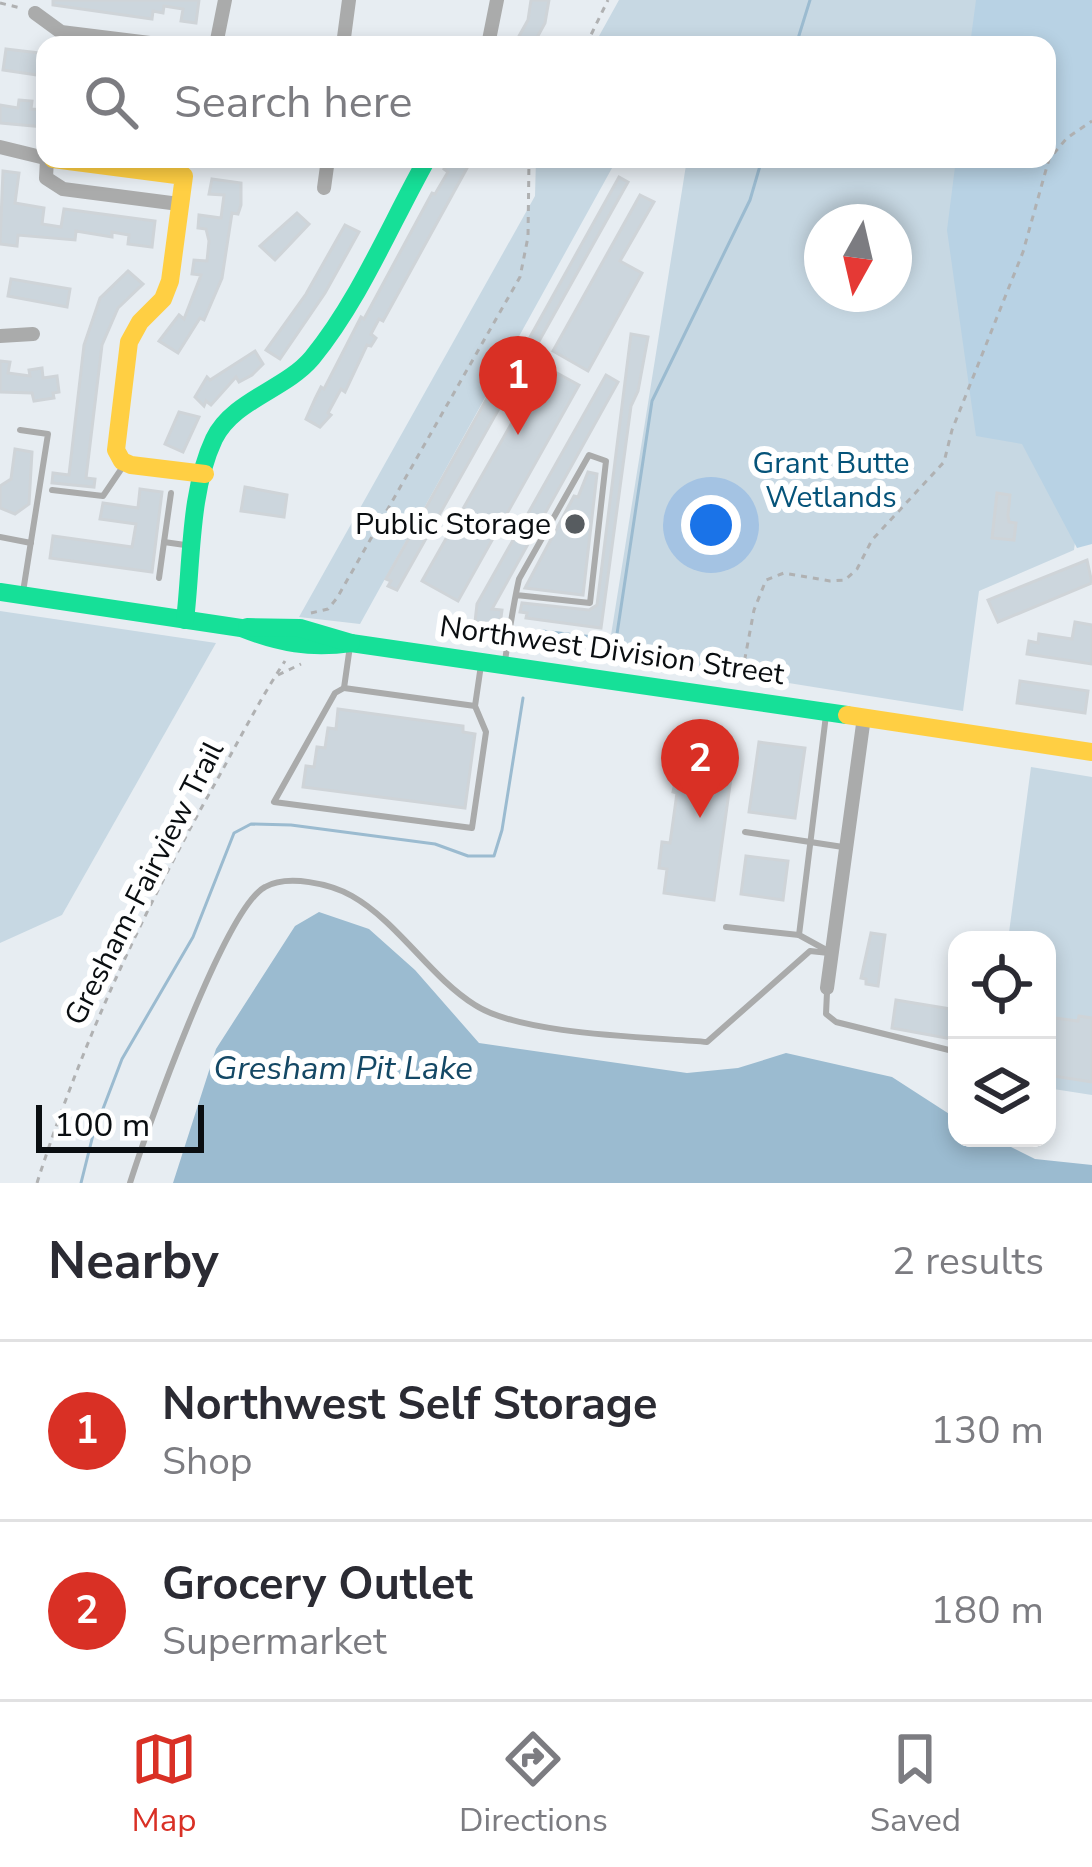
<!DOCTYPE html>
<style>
body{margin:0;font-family:"Nunito Sans",sans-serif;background:#f7f7f7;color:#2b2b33}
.controls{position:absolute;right:36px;bottom:36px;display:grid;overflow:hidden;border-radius:24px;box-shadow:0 6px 18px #0003}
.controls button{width:108px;height:108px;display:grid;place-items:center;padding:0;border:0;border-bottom:3px solid #e1e1e2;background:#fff;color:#2b2b33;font:60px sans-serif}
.compass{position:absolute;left:804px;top:204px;width:108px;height:108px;border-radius:50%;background:#fff;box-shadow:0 6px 18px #0003;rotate:188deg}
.scale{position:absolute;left:36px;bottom:30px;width:168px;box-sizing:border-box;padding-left:12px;border:6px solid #0a0e11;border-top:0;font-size:33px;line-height:42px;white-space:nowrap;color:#0a0e11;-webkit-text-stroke:9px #fff;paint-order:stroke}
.you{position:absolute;left:711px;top:525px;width:42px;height:42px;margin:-30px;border:9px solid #fff;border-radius:50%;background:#1a73e8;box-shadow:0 0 0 18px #1a73e833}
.badge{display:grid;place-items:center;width:78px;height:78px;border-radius:50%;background:#d93025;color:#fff;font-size:39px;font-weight:700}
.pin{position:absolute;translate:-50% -99px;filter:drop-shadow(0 3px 6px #0008)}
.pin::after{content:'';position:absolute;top:63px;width:42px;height:36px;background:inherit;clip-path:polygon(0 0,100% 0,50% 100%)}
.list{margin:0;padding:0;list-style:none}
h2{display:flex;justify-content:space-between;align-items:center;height:156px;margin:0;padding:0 48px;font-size:51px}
h2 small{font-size:39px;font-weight:400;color:#7c7c81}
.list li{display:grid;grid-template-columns:78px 1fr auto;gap:36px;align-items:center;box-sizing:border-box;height:180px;padding:0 48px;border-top:3px solid #e1e1e2}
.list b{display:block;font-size:45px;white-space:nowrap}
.list p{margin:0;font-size:39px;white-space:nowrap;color:#7c7c81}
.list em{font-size:39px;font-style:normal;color:#7c7c81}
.icon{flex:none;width:66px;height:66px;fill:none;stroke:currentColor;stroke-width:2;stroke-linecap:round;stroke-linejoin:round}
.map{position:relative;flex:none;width:1092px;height:1183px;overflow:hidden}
.search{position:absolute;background:#fff;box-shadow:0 6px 18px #0003;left:36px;right:36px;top:36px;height:132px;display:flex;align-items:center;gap:30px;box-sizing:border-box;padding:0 42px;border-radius:24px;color:#7c7c81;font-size:45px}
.sheet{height:516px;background:#fff}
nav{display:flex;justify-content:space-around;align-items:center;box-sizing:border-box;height:168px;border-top:3px solid #e1e1e2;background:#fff;font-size:33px;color:#7c7c81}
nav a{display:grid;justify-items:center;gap:6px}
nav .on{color:#d93025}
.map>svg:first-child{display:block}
</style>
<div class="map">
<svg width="1092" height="1183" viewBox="0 0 1092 1183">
<rect width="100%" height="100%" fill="#e7edf2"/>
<g fill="#c7d8e3" fill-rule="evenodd">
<path d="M619,0H1092V451H1087L1074,550L979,591L963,711L608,654L687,159H1047V45H594ZM822,222H894V294H822Z"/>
<polygon points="536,159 617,159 360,624 299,617 535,196"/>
<polygon points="0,611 216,643 62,915 0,943"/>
<polygon points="1031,767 1092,777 1092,1095 1047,1088 1047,940 1008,940"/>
</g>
<polygon fill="#b8d2e4" points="976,0 1092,0 1092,544 1077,548 1022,444 976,436 947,230 956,159 1047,159 1047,45 970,45"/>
<polygon fill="#9bbbd0" points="319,912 369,929 415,970 479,1043 687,1073 738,1068 786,1053 892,1077 957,1119 957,1138 993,1138 1035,1159 1092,1165 1092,1183 173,1183 216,1049 295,926"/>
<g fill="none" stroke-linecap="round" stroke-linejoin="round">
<g stroke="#9bbbd0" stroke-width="3">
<polyline points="796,45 810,0"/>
<polyline points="542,631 610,639 617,634 652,401 750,200 762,159"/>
<polyline points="81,1183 93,1135 122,1059 193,937 234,833 251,824 291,825 435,844 468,856 494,856 502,830 523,698"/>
</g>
</g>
<g fill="#ccd6dd" stroke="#cfd4d8" stroke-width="3">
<polygon points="53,0 199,0 196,23 181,21 183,9 164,6 163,13 153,11 152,19 53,5"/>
<polygon points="531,0 549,0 545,23 533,45 514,45 528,20"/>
<polygon points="6,49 40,53 37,75 3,70"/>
<polygon points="19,100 32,101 31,109 45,110 45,127 0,123 0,105 18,108"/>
<polygon points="449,159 472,159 383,321 379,319 371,334 376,338 371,346 367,345 345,392 341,389 328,413 331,415 320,427 306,419 315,399 321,387 324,389 361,317 364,319 432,193 435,194 448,172 444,169"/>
<polygon points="3,171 19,173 15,203 44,208 42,224 61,227 64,209 155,221 152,247 128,244 129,235 112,232 112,237 76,231 75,240 18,235 17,246 0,244"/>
<polygon points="619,177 628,182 538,343 530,337"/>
<polygon points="212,179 241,183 241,205 238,214 232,213 222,278 204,320 200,318 178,353 159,341 179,315 184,319 201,275 192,274 194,260 207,261 209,241 206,229 198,228 199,215 221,218 224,195 209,194"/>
<polygon points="640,195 654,202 620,261 642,273 588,371 553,351"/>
<polygon points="297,213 309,224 275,260 260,246"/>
<polygon points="345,225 359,232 325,293 280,359 266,350 306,294"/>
<polygon points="128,271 143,284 118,308 102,345 86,478 95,479 94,487 52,483 53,473 69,475 84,345 100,298"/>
<polygon points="11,279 70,289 67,307 8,296"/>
<polygon points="631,334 648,337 638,391 631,406 601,628 526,618 527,613 520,612 522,603 589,610 597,605"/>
<polygon points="514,350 528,357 397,590 388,586 391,581 386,579"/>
<polygon points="255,351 263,364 252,375 239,382 236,377 211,405 206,401 204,406 195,397 207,377 210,380"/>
<polygon points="0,361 10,362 8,373 30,376 29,370 42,368 43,378 57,376 59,392 53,393 54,398 34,401 32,393 0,392"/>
<polygon points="544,366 579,385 458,601 422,581"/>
<polygon points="606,375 618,382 492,609 502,610 500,625 475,622 477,604"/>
<polygon points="179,412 199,417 183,452 165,444"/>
<polygon points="15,449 32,452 29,504 15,514 0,508 0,486 11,479"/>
<polygon points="588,472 597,474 583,595 525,588 574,496 578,497"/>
<polygon points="245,487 287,495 284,517 241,511"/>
<polygon points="140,489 162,492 152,572 50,558 53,536 132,547 136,524 100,519 103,503 138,508"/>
<polygon points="997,493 1010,495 1008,515 1009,522 1016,523 1014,540 992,538"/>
<polygon points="1087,560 1092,583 998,622 988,600"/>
<polygon points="1075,622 1092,625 1092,664 1027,654 1029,641 1038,643 1039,634 1072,639"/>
<polygon points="1020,681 1088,691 1085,713 1017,703"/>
<polygon points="338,709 463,726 463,732 475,734 465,808 303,787 306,766 314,767 317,747 325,748 328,728 336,729"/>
<polygon points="684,742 735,749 714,900 664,893 667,869 659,868 662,842 670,843 677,793 673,792"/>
<polygon points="759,742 805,748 795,818 749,812"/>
<polygon points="746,856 788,861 783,900 741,894"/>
<polygon points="871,933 885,935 878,986 866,984 866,979 861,978"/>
<polygon points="896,1000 957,1010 957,1040 892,1028"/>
<polygon points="1079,1016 1092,1018 1092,1082 1047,1075 1047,1017 1078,1021"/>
</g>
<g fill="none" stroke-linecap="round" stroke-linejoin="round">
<g stroke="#b0b1b2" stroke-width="3" stroke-dasharray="6 6" stroke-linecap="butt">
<polyline points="0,3 21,8"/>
<polyline points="586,45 608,0"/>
<polyline points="311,613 328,609 337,598 520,277 528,237 529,159"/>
<polyline points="278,675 301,664"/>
<polyline points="748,682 742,674 754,610 766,580 784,573 830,581 845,580 857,569 872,540 944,462 952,430 1023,252 1049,159 1067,138 1092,121"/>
<path d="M37,1183C82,1042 144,909 217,780C239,740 260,699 285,661"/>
</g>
<g stroke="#aaabab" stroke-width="6">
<polyline points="20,430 48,434 23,592"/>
<polyline points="52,490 103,496 124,465"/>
<polyline points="0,537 31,543"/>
<polyline points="164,542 171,493"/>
<polyline points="159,578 164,542 192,546"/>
<polyline points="350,646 344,688 335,693 274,802 472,828 486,732 475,706 481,665"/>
<path d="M505,661C509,633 513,606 519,579L589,455L606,461L590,603L516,595"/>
<polyline points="344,688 475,706"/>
<polyline points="826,715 799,935 830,952"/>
<polyline points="745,832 843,847"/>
<polyline points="726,927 799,935"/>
<polyline points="827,992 826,1014 836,1022 957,1052"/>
<path d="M130,1183C146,1132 225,908 265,887C288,874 331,884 352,896C398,922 431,978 475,1005C521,1035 649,1037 707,1042L810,951L829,953"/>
</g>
<g stroke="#aaabab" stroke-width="14">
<polyline points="35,13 61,32 166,45"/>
<polyline points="216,45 225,0"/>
<polyline points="343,45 349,0"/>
<polyline points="488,45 497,0"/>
<polyline points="0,147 45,158"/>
<polyline points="47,159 46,178 63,189 179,204"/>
<polyline points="324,188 328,159"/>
<polyline points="0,336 33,334"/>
<polyline points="827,988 864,717"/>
</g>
<g stroke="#16e098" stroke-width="18">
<path d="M0,592L241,628C279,643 311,649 351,643L847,715"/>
<path d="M185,620C192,563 189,492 214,439C233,400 285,390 312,358C360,299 390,225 427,159"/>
<polyline points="247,627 300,628 351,643"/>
</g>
<g stroke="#ffcf43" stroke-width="18">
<polyline points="53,159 184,176 170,281 163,299 140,322 129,342 116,450 122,461 131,465 205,474"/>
<polyline points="847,715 1092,752"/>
</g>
</g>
<circle fill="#575c60" stroke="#fff" stroke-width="4.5" cx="575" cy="524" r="12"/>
<g text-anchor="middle" stroke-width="12" stroke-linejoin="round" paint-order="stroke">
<g font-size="30" fill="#055379" stroke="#fff">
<text x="831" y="473">Grant Butte<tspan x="831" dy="34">Wetlands</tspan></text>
</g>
<g font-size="30" fill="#0a0e11" stroke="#fff" text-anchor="end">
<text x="551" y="534">Public Storage</text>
</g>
<g font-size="30" fill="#0a0e11" stroke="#fff">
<text transform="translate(612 650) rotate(8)" y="10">Northwest Division Street</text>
<text transform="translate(144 883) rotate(-63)" y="10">Gresham-Fairview Trail</text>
</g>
<g font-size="33" font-style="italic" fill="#144865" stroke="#fff">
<text x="343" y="1079">Gresham Pit Lake</text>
</g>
</g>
</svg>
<div class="controls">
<button><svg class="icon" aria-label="locate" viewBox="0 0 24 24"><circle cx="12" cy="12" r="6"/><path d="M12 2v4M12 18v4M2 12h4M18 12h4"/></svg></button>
<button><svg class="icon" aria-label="layers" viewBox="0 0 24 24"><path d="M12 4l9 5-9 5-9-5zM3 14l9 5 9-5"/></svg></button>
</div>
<svg class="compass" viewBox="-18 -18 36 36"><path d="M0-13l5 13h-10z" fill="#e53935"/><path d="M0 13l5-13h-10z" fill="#7c7c81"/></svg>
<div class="scale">100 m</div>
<div class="you"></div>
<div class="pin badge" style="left:518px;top:435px">1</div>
<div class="pin badge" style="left:700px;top:818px">2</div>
<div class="search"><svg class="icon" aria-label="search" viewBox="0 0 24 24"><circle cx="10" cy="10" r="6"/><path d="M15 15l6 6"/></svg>Search here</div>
</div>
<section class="sheet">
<h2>Nearby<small>2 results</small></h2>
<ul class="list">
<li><span class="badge">1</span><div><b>Northwest Self Storage</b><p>Shop</p></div><em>130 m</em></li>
<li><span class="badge">2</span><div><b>Grocery Outlet</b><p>Supermarket</p></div><em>180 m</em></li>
</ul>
</section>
<nav>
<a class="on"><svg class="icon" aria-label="map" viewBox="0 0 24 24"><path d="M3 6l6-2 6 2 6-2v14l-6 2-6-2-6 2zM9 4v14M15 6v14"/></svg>Map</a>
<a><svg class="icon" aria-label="directions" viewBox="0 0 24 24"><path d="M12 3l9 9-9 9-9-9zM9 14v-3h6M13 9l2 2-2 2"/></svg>Directions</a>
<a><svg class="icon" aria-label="saved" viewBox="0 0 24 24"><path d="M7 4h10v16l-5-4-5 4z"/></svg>Saved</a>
</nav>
